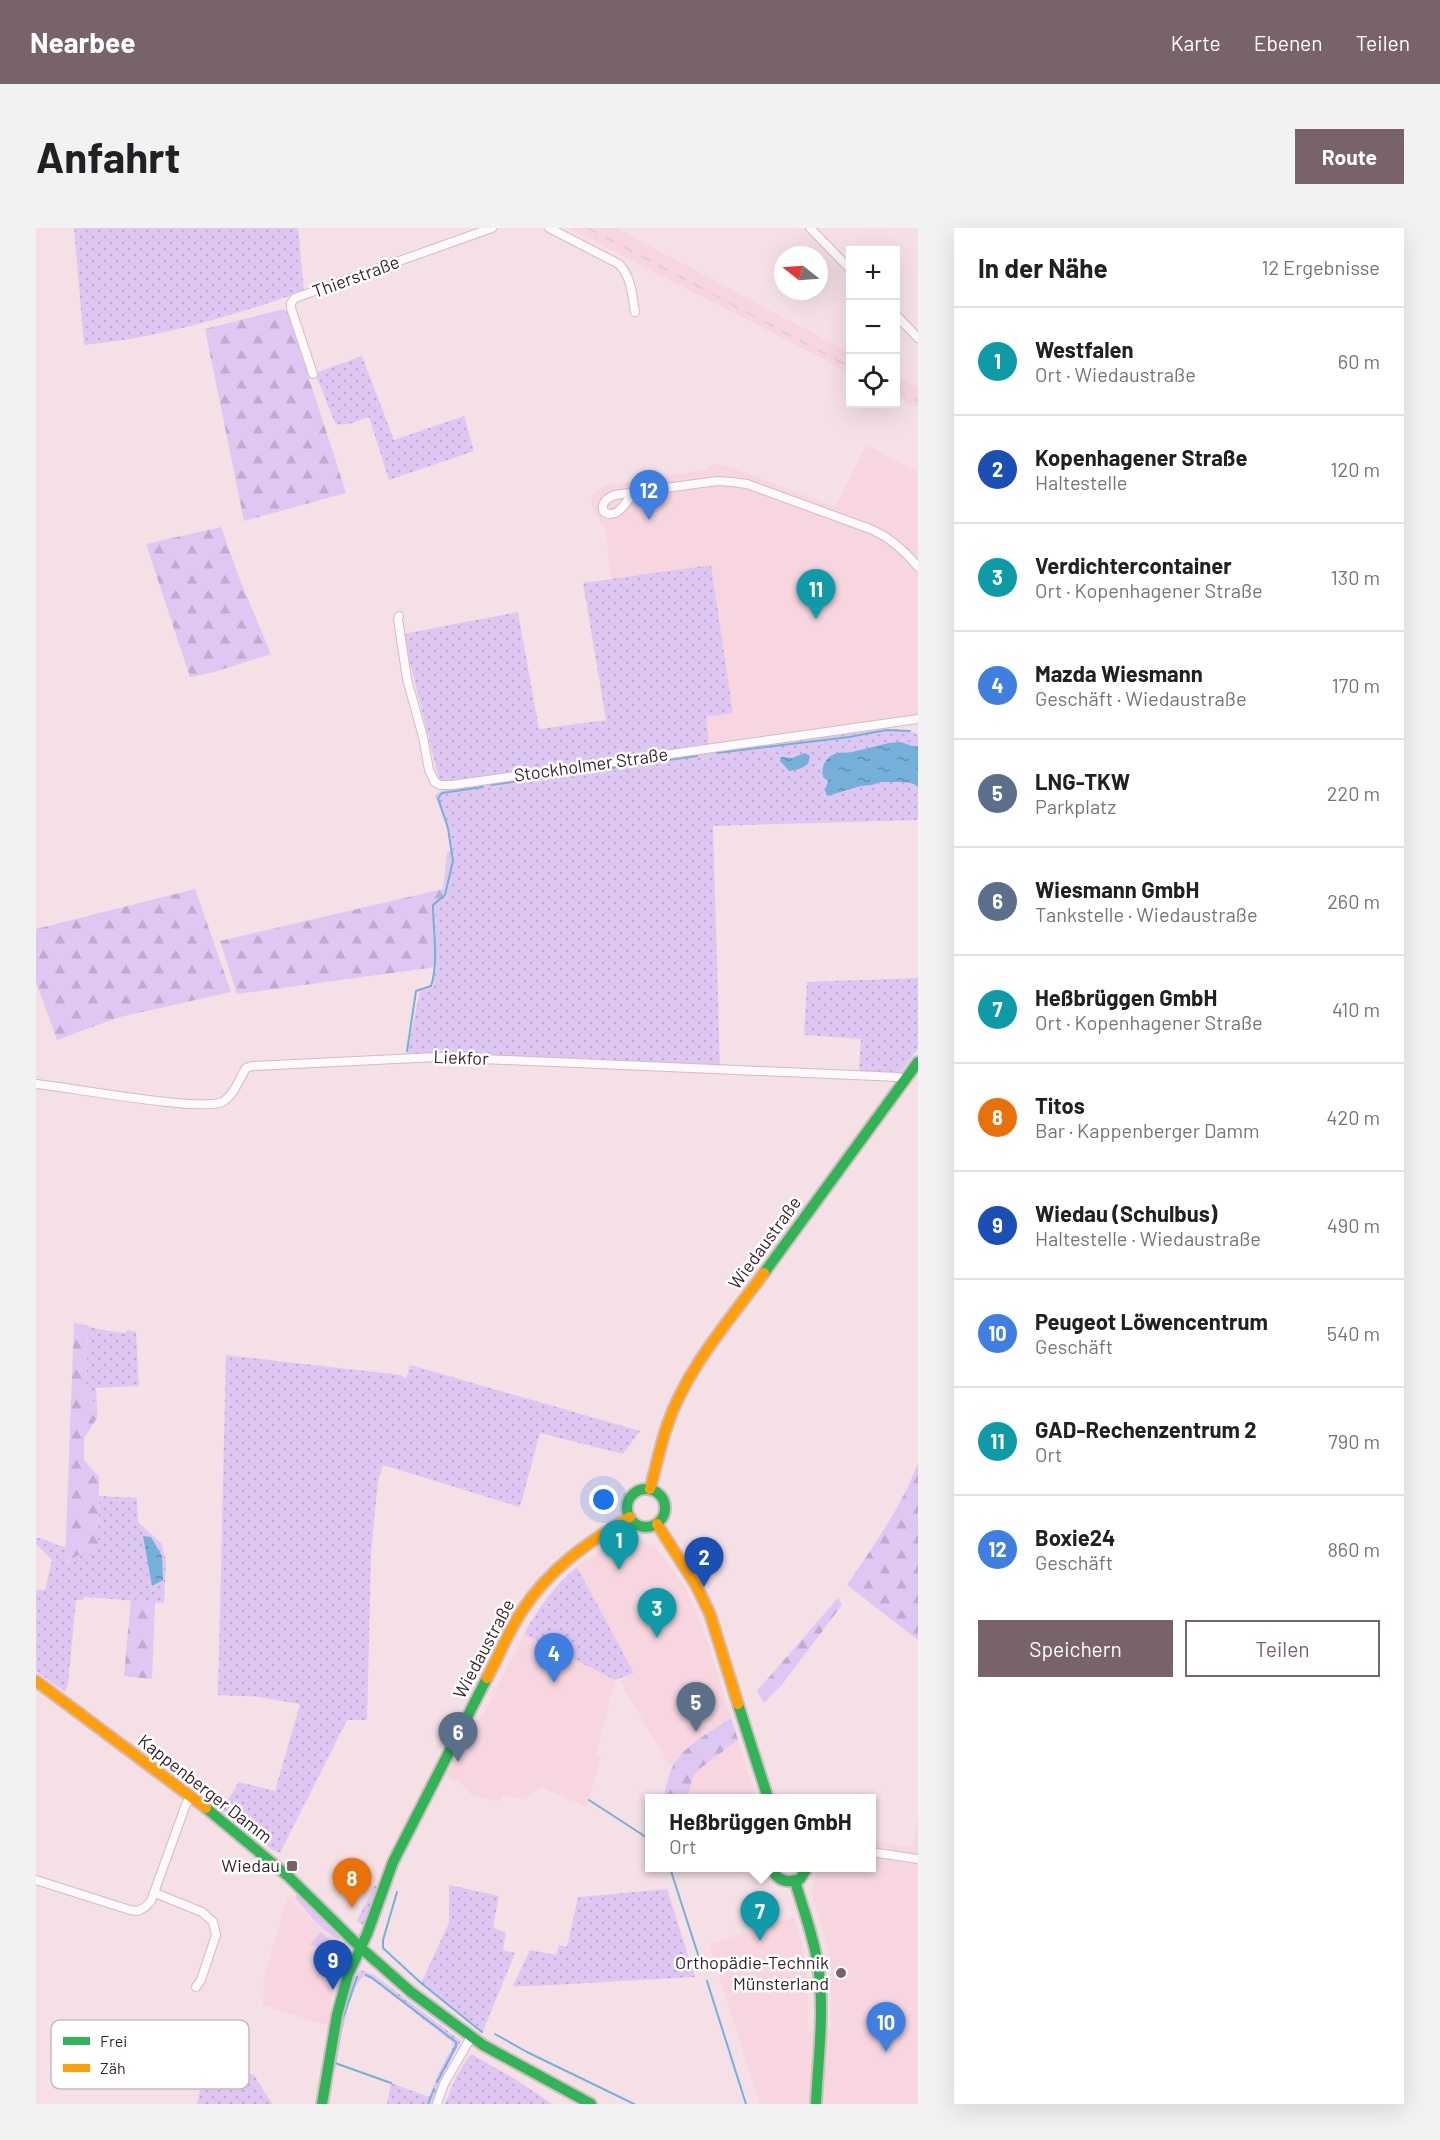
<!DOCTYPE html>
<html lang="de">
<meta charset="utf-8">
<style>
body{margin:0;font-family:Barlow,sans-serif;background:#f2f2f2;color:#202124}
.controls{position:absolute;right:18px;top:18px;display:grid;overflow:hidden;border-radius:0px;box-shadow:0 6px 24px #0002}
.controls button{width:54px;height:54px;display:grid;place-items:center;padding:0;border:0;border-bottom:2px solid #e0e0e0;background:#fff;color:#202124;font:30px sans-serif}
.compass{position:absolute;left:738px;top:18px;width:54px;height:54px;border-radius:50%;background:#fff;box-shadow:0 6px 24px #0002;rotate:287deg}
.you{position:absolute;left:568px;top:1272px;width:21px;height:21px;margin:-15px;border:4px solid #fff;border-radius:50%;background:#1a73e8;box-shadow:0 0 0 9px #1a73e833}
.badge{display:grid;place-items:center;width:39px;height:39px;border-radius:50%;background:#79636a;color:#fff;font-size:20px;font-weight:700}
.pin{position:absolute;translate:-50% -50px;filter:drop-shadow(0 2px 3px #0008)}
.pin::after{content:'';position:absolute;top:32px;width:21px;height:18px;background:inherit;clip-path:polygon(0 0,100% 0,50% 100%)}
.popup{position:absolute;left:609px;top:1566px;width:231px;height:78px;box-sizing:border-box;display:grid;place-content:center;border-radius:0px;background:#fff;filter:drop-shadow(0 2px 4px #0005);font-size:20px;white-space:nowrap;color:#757577}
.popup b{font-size:22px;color:#202124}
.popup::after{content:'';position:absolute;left:50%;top:100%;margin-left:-12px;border:12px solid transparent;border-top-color:#fff}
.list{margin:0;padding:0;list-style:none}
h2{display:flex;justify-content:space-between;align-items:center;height:78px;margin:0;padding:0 24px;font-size:26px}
h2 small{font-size:20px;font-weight:400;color:#757577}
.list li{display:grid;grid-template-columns:39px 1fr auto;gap:18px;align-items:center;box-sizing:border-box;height:108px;padding:0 24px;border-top:2px solid #e0e0e0}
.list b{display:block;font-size:22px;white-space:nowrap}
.list p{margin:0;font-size:20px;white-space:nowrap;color:#757577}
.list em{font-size:20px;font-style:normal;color:#757577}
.actions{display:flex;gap:12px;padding:18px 24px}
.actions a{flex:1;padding:14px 0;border:2px solid #79636a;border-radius:0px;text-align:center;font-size:21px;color:#79636a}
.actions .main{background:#79636a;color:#fff}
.icon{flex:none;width:33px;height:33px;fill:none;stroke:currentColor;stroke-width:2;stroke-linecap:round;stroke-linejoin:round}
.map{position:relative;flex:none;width:882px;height:1876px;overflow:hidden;border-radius:0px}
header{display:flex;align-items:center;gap:36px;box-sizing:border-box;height:84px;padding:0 30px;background:#79636a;color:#fff}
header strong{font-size:28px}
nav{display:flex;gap:33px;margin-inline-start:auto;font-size:21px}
.intro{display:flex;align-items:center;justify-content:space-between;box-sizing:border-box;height:144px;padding:0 36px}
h1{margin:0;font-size:42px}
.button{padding:15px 27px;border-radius:0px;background:#79636a;color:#fff;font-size:21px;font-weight:700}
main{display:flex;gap:36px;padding:0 36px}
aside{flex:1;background:#fff;border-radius:0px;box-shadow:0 6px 24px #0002}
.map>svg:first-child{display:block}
</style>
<header>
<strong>Nearbee</strong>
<nav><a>Karte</a><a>Ebenen</a><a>Teilen</a></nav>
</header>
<div class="intro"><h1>Anfahrt</h1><a class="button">Route</a></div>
<main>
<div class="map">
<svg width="882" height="1876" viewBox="0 0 882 1876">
<defs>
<pattern id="grass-dots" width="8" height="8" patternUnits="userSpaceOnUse" patternTransform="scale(1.5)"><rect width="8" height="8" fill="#dec8f3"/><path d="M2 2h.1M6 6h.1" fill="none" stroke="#bfabd0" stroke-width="1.8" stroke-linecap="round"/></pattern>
<pattern id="forest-firs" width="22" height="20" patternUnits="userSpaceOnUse" patternTransform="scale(1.5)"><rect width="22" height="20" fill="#dec8f3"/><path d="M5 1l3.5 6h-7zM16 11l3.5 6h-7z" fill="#bfabd0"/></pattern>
<pattern id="water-ripples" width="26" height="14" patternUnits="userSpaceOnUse" patternTransform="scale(1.5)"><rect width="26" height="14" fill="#74b0d9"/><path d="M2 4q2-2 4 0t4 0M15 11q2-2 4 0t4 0" fill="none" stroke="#608fb0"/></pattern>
</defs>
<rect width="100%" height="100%" fill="#f5e0e6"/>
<g fill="#f7d6df">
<polygon points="533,0 580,0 814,125 814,145"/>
<polygon points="860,148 882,160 882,180 860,168"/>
<polygon points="830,217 882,244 882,488 673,517 670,489 697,484 675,338 575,352 569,299 558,285 555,272 557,266 569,258 672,241 676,237 681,236 702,242 799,279"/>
<polygon points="592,1309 609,1314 616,1318 618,1316 648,1358 658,1379 671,1413 695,1490 657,1516 645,1527 637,1538 633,1537 584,1453 598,1445 541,1339 560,1326"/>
<polygon points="488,1406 579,1452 560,1526 565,1528 551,1579 505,1559 489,1572 467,1566 463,1574 434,1566 427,1556 410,1548 412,1538 438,1491 444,1493"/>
<polygon points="702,1512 720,1570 651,1570 657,1549 662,1542"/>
<polygon points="882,1590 882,1876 724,1876 673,1716 758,1689 766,1716 772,1755 772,1803 795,1801 795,1748 791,1716 775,1661 779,1651 784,1640 835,1640 835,1612 877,1620"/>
<polygon points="252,1668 306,1721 303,1743 296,1763 293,1798 227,1777 228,1749"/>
</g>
<g fill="url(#grass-dots)">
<path d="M38,0H262L268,63C196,88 123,110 48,117Z"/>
<path d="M326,128L358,212L428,188L438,223L353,252L333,189C323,192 310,200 299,195L279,145Z"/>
<polygon points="675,337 697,485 670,489 673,517 404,556 367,406 482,384 503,501 570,492 547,355"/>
<polygon points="856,501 869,502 882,506 882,592 677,598 684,838 371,825 384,763 397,759 400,739 399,675 410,671 417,633 417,623 412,600 399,568 404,563 792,507"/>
<polygon points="882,750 882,821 864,845 823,844 825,811 768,807 771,754"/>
<polygon points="52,1098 61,1101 88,1105 92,1102 100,1104 103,1158 60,1160 61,1175 55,1172 50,1157"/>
<polygon points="190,1127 365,1147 370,1151 374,1137 604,1203 587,1226 504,1205 484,1279 347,1237 342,1253 335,1326 331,1492 311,1492 244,1625 235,1621 186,1582 203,1554 239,1563 264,1476 223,1469 182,1467"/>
<path d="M63,1268L101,1270L102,1294L126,1316L130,1333L128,1375L48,1369L47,1372H40L32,1456L29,1464L0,1443V1362H9L16,1332L0,1316V1310C12,1310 18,1318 30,1319V1334L45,1326L61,1324Z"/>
<path d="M541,1339L598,1445L579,1452L488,1406C502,1380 518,1358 541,1339Z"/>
<polygon points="339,1657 343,1662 332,1691 326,1697 321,1693"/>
<polygon points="413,1657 463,1668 457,1699 470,1705 467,1722 479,1725 447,1803 385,1755 413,1695"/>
<polygon points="631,1661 659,1749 498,1758 477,1758 494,1722 520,1727 523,1717 531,1719 542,1669"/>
<path d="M260,1667L264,1668L304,1709V1711C291,1709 269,1682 260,1671Z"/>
<path d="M325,1742L338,1747L425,1813L407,1847L396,1876H351L355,1855L393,1869L404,1842L417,1818L416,1814L336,1751L328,1748C313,1758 303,1819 300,1838H296C300,1818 309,1752 325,1742Z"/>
<polygon points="172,1826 198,1831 208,1844 218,1847 236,1876 161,1876"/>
<polygon points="437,1827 479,1851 516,1876 409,1876 420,1849 433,1828"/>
</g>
<g fill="url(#forest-firs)">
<polygon points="248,81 252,85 310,265 208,293 169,101"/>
<polygon points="185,299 204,352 235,426 175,445 154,449 110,316"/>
<polygon points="417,623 417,633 410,671 399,675 400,739 201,766 184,713 407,661 411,624"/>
<polygon points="159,661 195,764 84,789 21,812 0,754 0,701"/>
<polygon points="38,1095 52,1097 50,1157 55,1172 61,1175 61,1190 48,1210 48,1232 63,1249 62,1324 45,1326 29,1334"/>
<path d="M882,1235V1412L811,1357C838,1317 865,1280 882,1235Z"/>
<polygon points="802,1370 806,1377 745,1458 728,1475 721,1463"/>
<polygon points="95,1371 119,1374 116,1451 88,1448"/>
<path d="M695,1490L702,1512L662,1542L657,1549L651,1570H627C630,1560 632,1548 637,1538C648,1517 676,1503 695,1490Z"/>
</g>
<polygon fill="#dec8f3" points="285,1704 297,1715 293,1721 273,1717"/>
<g fill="url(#water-ripples)">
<path d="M865,514L876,518H882V559L878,556L869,554H844L836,557L825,558L791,568L789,562L792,553L787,549C784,533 796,522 812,525L853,515Z"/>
<path d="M769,525L774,528L772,536C766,540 761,542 753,543L744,533L745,529L756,530Z"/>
<polygon points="107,1308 115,1309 126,1328 127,1352 116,1358"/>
</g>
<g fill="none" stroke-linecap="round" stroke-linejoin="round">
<g stroke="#74b0d9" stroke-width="2">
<polyline points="681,525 813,509 850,502 874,503"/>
<polyline points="455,557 661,528"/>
<path d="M371,823L380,763L395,758C403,734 397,702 397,677L409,667L417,633L412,600L402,570L406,565L447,559"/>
<polyline points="553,1572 613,1611"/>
<polyline points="634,1640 667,1742"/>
<polyline points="361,1664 347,1712 347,1720 385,1755 446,1804"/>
<polyline points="330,1747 336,1750 420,1814 420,1818 401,1854"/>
<polyline points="321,1749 306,1793 299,1835 355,1855"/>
<polyline points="671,1753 710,1876"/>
<polyline points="459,1806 491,1824 598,1876"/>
<polyline points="292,1875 295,1856"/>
<polyline points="392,1876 398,1861"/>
</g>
<defs>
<g id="street">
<path d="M513,0L583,36C596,50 596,67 599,84"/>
<polyline points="774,0 814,41"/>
<polyline points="860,87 882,110"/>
<polyline points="277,146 255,80 255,75 259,70 456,0"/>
<path d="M597,266C589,275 581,292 568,284C564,275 571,270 579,267L681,253L696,254L711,256L837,302C856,311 869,323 882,339"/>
<polyline points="363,388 362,391 371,451 387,509 393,542 399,554 404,557 416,557 882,491"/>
<path d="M0,856C32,859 164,884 186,874C198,868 203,851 210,840L216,838L401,829L862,849L869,851"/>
<polyline points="835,1624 882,1631"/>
<polyline points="0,1652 94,1682 102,1683 109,1679 115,1673 149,1579 154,1568"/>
<polyline points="119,1665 166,1684 177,1694 180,1707 165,1752 160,1759"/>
<polyline points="401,1876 408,1856 435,1809"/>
</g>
<g id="fast">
<polyline points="728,1045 882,834"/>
<circle cx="610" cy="1280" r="19"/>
<polyline points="702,1476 732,1570"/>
<polyline points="170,1580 253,1649 325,1720 375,1764 447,1817 555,1876"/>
<path d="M735,1640C741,1653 751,1656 764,1651L771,1640"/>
<path d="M759,1653C767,1681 778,1709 782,1738C789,1783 782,1830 780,1876"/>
<polyline points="286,1876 301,1787 312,1747 331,1706 357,1634 451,1450"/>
</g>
<g id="slow">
<path d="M614,1261C620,1240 624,1218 631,1198C650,1141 693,1093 728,1045"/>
<polyline points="621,1296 660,1357 674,1386 702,1476"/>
<path d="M451,1450C463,1428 472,1404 486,1383C512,1342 552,1314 594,1289"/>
<polyline points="0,1453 170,1580"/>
</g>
</defs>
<use href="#street" stroke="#d2bcc3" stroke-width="10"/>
<use href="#fast" stroke="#d2bcc3" stroke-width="14"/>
<use href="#slow" stroke="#d2bcc3" stroke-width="14"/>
<use href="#street" stroke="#fefafb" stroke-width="8"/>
<use href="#fast" stroke="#30b455" stroke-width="10"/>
<use href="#slow" stroke="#ff9f0a" stroke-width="10"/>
<g stroke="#d9d2d4" stroke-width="2" stroke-dasharray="10 10" stroke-linecap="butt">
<polyline points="552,0 814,139"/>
<polyline points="860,162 882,173"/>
</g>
</g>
<g fill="#79636a" stroke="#fff" stroke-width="2">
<rect x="250" y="1632" width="12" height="12" rx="3"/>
<circle cx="805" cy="1745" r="6"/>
</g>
<g text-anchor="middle" stroke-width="5" stroke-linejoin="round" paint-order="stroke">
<g font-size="18" fill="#361f27" stroke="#fff">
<text transform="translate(320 49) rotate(-20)" y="6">Thierstraße</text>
<text transform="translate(555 537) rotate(-8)" y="6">Stockholmer Straße</text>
<text transform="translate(425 830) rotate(2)" y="6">Liekfor</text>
<text transform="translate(729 1015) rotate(-54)" y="6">Wiedaustraße</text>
<text transform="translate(448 1421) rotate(-62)" y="6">Wiedaustraße</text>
<text transform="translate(169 1561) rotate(38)" y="6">Kappenberger Damm</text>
</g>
<g font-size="18" fill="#361f27" stroke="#fff" text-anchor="end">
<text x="244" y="1644">Wiedau</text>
<text x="793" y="1741">Orthopädie-Technik<tspan x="793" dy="21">Münsterland</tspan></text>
</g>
</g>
<rect x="15" y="1792" width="198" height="69" rx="9" fill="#fff" stroke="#c3bcbe" stroke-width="1.5"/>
<rect x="27" y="1809" width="27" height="8" fill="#30b455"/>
<rect x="27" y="1836" width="27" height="8" fill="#ff9f0a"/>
<g font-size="16" fill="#361f27">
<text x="64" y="1819">Frei</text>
<text x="64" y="1846">Zäh</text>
</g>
</svg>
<div class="controls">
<button>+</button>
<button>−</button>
<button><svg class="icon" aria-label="locate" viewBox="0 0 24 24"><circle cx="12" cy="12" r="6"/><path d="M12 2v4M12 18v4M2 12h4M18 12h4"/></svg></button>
</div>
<svg class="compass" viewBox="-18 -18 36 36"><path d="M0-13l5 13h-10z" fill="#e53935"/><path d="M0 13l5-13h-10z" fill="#757577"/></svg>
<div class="you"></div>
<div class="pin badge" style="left:583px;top:1342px;background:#0f9aa8">1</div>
<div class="pin badge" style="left:668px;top:1359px;background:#1a4fb4">2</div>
<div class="pin badge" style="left:621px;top:1410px;background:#0f9aa8">3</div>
<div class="pin badge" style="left:518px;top:1455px;background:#3f7fe0">4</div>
<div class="pin badge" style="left:660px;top:1504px;background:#5c6f8a">5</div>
<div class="pin badge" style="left:422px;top:1534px;background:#5c6f8a">6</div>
<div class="pin badge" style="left:724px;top:1713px;background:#0f9aa8">7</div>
<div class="popup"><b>Heßbrüggen GmbH</b>Ort</div>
<div class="pin badge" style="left:316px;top:1680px;background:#e8710a">8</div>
<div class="pin badge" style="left:297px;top:1762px;background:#1a4fb4">9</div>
<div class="pin badge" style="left:850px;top:1824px;background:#3f7fe0">10</div>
<div class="pin badge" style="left:780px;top:391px;background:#0f9aa8">11</div>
<div class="pin badge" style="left:613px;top:292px;background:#3f7fe0">12</div>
</div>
<aside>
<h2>In der Nähe<small>12 Ergebnisse</small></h2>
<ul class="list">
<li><span class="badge" style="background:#0f9aa8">1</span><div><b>Westfalen</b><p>Ort · Wiedaustraße</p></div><em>60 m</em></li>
<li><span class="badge" style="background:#1a4fb4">2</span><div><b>Kopenhagener Straße</b><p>Haltestelle</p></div><em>120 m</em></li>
<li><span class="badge" style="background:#0f9aa8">3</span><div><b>Verdichtercontainer</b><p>Ort · Kopenhagener Straße</p></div><em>130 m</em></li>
<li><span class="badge" style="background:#3f7fe0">4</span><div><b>Mazda Wiesmann</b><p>Geschäft · Wiedaustraße</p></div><em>170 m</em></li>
<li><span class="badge" style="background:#5c6f8a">5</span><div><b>LNG-TKW</b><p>Parkplatz</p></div><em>220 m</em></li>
<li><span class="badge" style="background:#5c6f8a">6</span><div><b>Wiesmann GmbH</b><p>Tankstelle · Wiedaustraße</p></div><em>260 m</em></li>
<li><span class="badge" style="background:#0f9aa8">7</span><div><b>Heßbrüggen GmbH</b><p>Ort · Kopenhagener Straße</p></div><em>410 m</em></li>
<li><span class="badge" style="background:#e8710a">8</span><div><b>Titos</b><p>Bar · Kappenberger Damm</p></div><em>420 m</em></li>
<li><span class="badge" style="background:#1a4fb4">9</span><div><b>Wiedau (Schulbus)</b><p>Haltestelle · Wiedaustraße</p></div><em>490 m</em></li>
<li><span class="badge" style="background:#3f7fe0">10</span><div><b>Peugeot Löwencentrum</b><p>Geschäft</p></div><em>540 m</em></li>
<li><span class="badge" style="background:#0f9aa8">11</span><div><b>GAD-Rechenzentrum 2</b><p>Ort</p></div><em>790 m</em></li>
<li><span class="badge" style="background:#3f7fe0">12</span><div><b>Boxie24</b><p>Geschäft</p></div><em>860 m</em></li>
</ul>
<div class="actions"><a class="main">Speichern</a><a>Teilen</a></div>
</aside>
</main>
